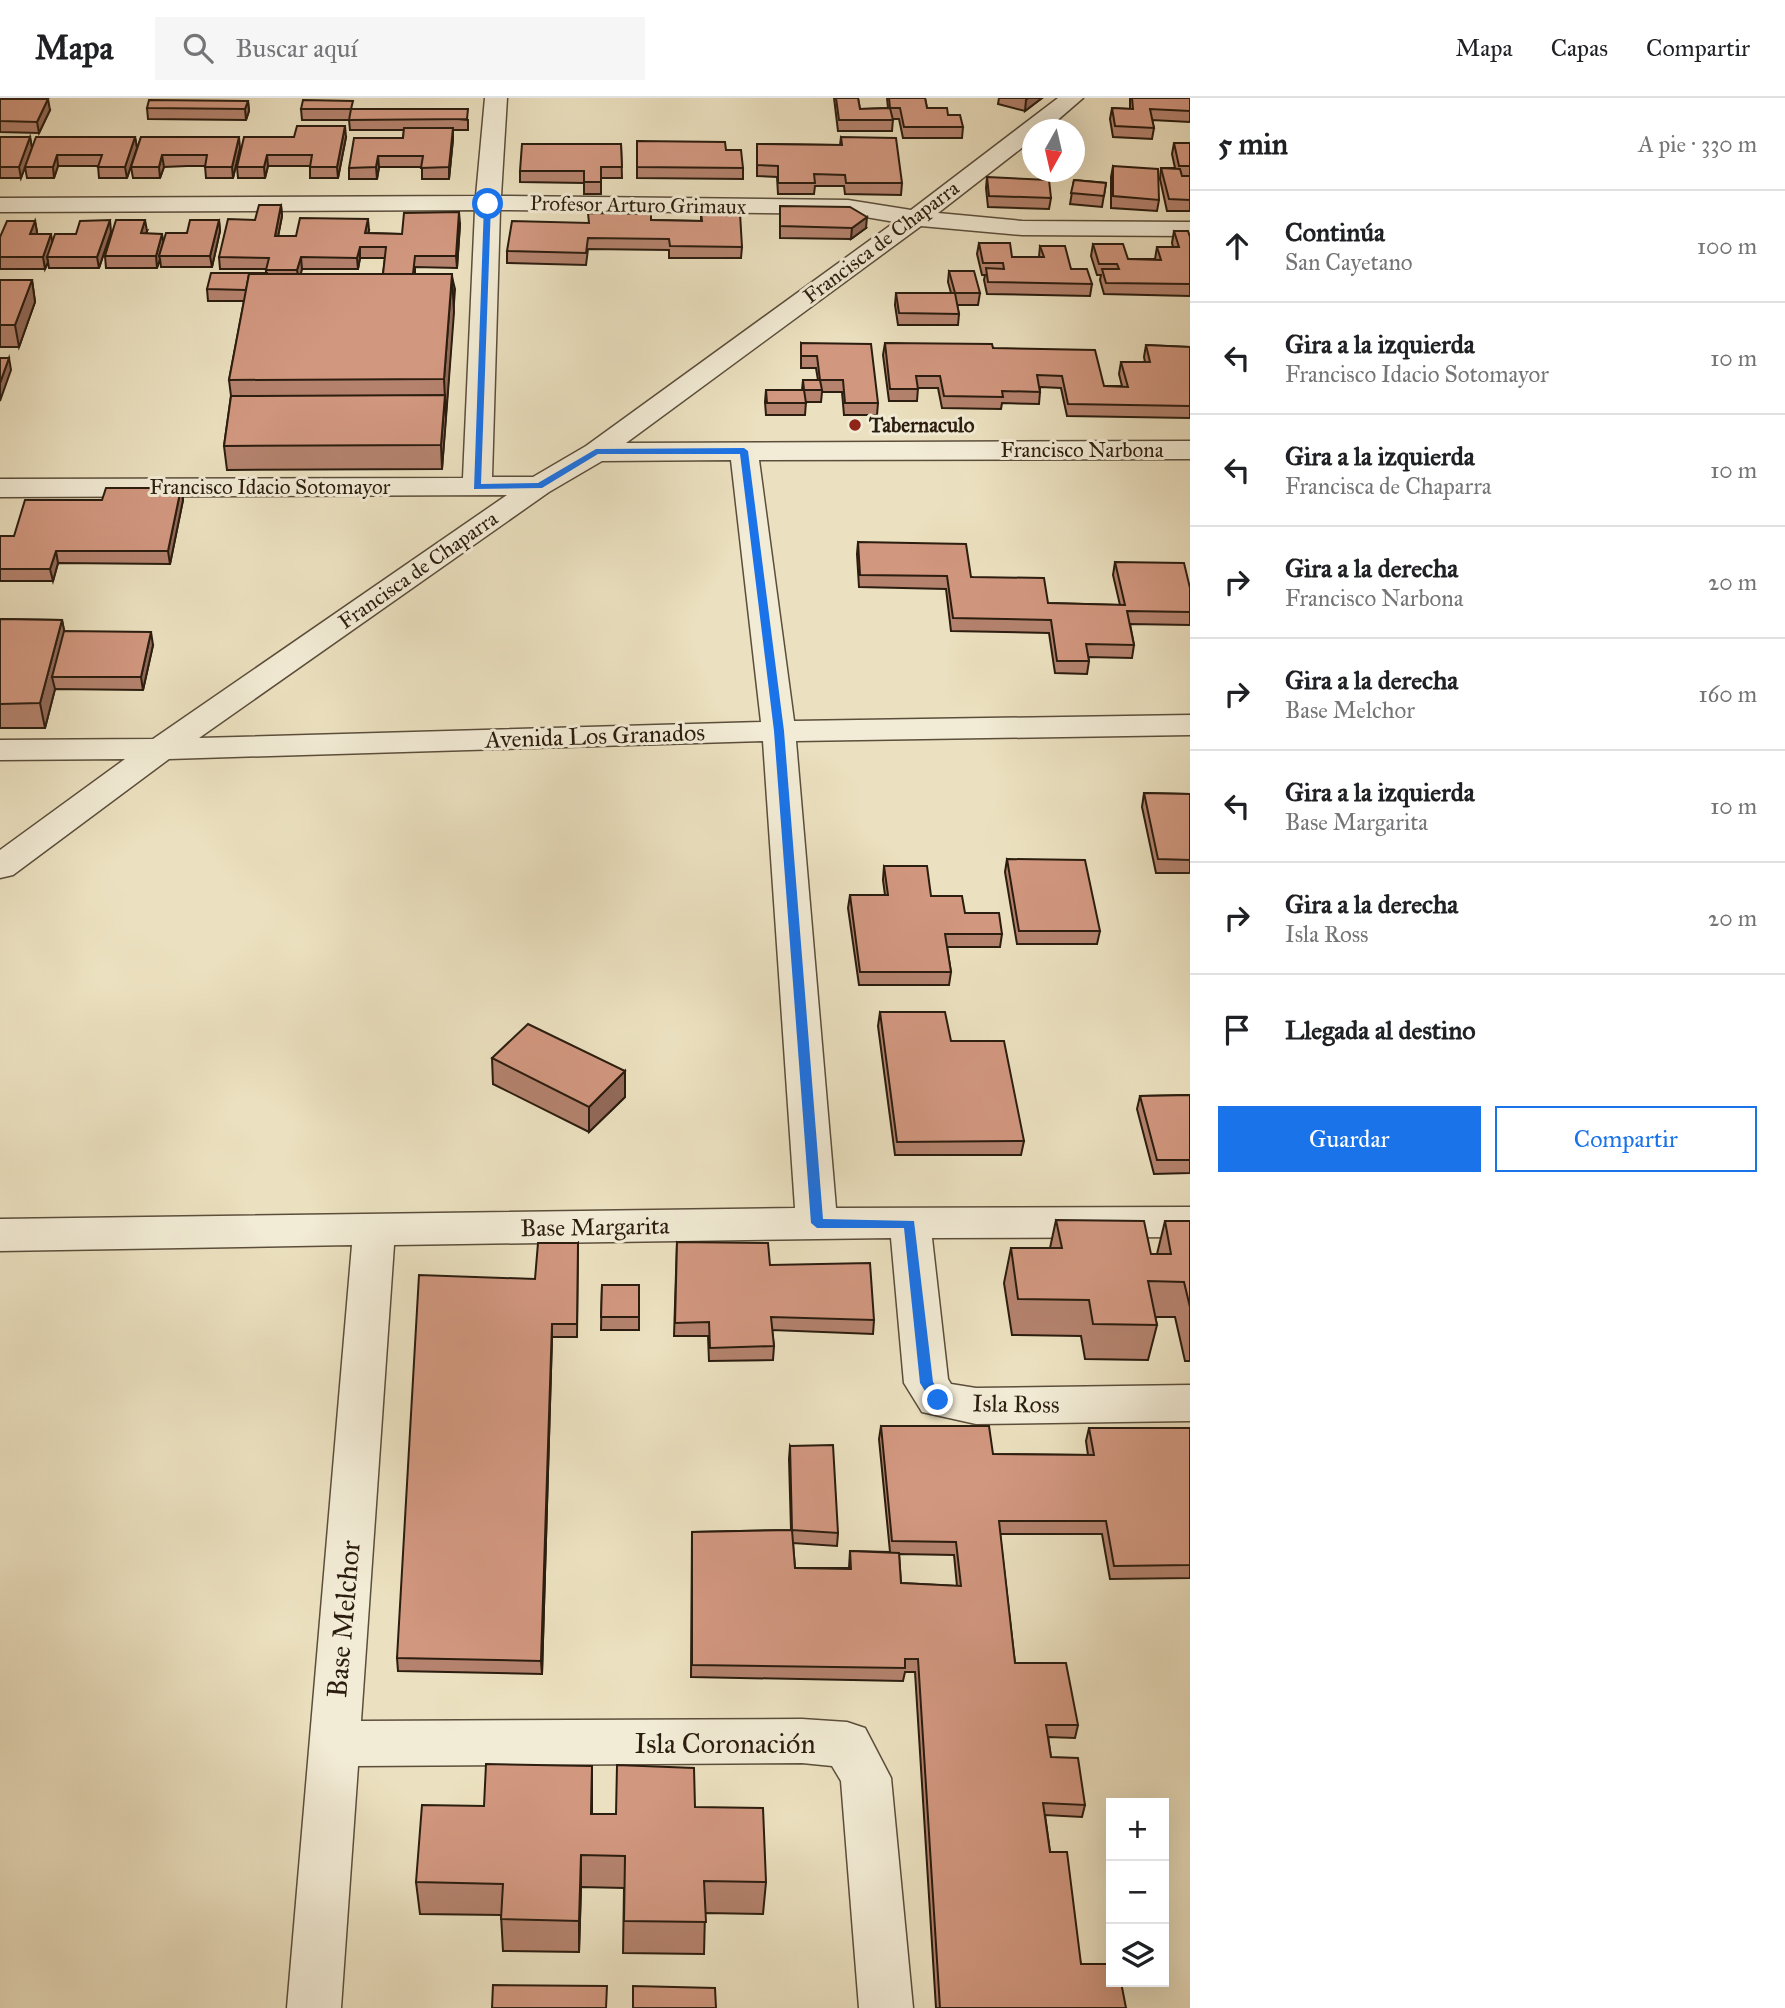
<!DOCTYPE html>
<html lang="es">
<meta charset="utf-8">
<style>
body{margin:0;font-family:"IM FELL Great Primer",serif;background:#f6f6f6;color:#202124}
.controls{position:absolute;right:21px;bottom:21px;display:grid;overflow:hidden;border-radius:0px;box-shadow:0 7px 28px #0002}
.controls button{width:63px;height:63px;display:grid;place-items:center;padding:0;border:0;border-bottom:2px solid #e0e0e0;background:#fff;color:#202124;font:35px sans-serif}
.compass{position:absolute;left:1022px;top:21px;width:63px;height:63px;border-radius:50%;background:#fff;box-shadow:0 7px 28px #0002;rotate:188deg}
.stop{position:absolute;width:21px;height:21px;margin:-16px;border:5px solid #1a73e8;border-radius:50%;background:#fff}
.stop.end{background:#1a73e8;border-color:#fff;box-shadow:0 2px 7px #0008}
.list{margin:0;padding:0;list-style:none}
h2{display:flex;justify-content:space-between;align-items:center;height:91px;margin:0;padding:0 28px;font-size:30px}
h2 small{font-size:23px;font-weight:400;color:#757577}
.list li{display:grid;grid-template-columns:46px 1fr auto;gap:21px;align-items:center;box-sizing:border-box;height:112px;padding:0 28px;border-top:2px solid #e0e0e0}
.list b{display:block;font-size:26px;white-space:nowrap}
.list p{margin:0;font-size:23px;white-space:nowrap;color:#757577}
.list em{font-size:23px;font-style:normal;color:#757577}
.actions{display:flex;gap:14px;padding:21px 28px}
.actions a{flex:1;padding:16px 0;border:2px solid #1a73e8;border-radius:0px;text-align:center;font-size:24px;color:#1a73e8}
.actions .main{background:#1a73e8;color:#fff}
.icon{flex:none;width:38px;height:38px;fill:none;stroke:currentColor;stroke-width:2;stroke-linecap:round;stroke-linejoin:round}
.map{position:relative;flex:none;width:1190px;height:1910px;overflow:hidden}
header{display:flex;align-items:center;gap:42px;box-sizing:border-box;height:98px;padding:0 35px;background:#fff;border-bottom:2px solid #e0e0e0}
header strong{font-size:33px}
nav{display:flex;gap:38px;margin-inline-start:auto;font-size:24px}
.search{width:490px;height:63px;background:#f6f6f6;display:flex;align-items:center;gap:18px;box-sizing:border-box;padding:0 24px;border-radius:0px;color:#757577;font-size:26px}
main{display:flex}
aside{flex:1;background:#fff}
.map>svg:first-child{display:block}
</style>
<header>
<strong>Mapa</strong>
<div class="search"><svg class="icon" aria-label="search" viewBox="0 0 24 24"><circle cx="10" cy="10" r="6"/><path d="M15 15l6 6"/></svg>Buscar aquí</div>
<nav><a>Mapa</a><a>Capas</a><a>Compartir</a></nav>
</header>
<main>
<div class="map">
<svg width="1190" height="1910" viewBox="0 0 1190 1910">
<rect width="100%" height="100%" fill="#ebe0bf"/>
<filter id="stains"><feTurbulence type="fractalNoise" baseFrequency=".00286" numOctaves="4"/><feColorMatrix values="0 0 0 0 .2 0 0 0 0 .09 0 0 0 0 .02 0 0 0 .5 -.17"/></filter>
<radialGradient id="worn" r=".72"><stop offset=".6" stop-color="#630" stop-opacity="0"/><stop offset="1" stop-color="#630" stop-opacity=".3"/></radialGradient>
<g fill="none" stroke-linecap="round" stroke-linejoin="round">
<defs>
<path id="street" d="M485,0H507L501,98L848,102L911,112L1058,0H1083L1046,32H1032V42L938,115L1022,123L1190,124V138L1022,137L921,128L626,345L1190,343V361L759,362L794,623L1190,617V637L796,643L836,1110L1190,1109V1139L932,1140L948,1281L951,1286L976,1290L1190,1287V1323L976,1326L922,1314L904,1285L891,1140L394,1147L361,1623L802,1621L847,1624L865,1630L891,1680L913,1910H859L841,1683L832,1668L802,1665L358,1668L341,1910H287L352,1147L0,1153V1121L795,1110L763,643L169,661L13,777L0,780V752L125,661L0,662V642L153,641L507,397L0,399V381L463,380L475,112L0,114V100L476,98ZM500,112L848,116L895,124L586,348L533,379H492ZM731,362L761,624L199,640L549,394L602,363Z"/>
</defs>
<use href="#street" stroke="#5b4e3b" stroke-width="3"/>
<use href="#street" fill="#f2ebd5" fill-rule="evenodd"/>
</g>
<g fill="#b4826d" stroke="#2b1d0f" stroke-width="2" fill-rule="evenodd">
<polygon points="834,0 858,0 860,11 888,10 887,0 925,0 927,10 948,17 963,29 962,40 903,40 899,21 893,21 892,33 838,33"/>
<polygon points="999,0 1042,0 1025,13 998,6"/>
<polygon points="1130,0 1190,0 1190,24 1152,22 1154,30 1152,41 1113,39 1110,21 1112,10 1130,11"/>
<polygon points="0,1 50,12 39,35 0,34"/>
<polygon points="248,3 249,13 246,22 148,21 147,10"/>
<polygon points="301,11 354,11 468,22 468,32 453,32 453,41 449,81 422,81 422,69 379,69 377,81 349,81 349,70 403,40 404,32 350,32 349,22 302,22"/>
<polygon points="0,39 30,39 32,50 135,39 137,50 127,80 99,80 98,68 58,68 54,80 27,80 25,69 21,80 0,80"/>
<polygon points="141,39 240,50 233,80 206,80 205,68 187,68 164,69 160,80 133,80 131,69"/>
<polygon points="294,39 346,39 338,80 310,80 310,68 268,68 265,80 238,80 237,69"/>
<polygon points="841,39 902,85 901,97 845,96 844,88 815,88 814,96 778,96 777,79 757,78 757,46 840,47"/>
<polygon points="637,43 726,52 743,70 743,81 637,80"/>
<polygon points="1174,45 1190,45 1190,113 1167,113 1160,81 1161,70 1175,70 1172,56"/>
<polygon points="621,46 622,80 601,80 601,96 584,96 584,85 520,84 520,73"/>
<polygon points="1113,68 1159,102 1157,113 1111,110 1111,79"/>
<polygon points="987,79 1051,100 1049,111 988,109 986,90"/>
<polygon points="1074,82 1106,85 1102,109 1070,106"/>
<path d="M281,107L282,118L278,138H296L369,132L368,135L402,136L460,126L457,170L415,169V176L452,179L455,191L442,371L227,372L224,348L231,298L229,282L244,203H208L207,191L266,175V171H220L219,159L255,122ZM360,160H385L383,176H300L302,171H358Z"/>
<polygon points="780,109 866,130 851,141 780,140"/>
<polygon points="701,115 742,149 741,160 669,160 669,152 588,151 586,167 507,165 507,153 589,125 651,122 701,123"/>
<polygon points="219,122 220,133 212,169 161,169 160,161 157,170 106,170 105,158 147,133 146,135 163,144"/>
<polygon points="35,123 37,134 37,136 52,143 76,136 111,134 99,170 49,170 48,164 45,171 0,171 0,139"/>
<polygon points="1174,133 1190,139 1190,198 1104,196 1100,182 1101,177 1097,177 1091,158 1093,146 1128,161 1155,161 1157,149 1173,149 1172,145"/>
<polygon points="979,145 1012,159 1039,159 1040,148 1092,186 1090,198 987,196 984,182 985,177 982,177 977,156"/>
<polygon points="949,173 980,195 978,207 957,207 959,216 958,227 898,227 895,207 896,195 951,195 948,184"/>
<polygon points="0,182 32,182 35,204 19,249 0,249"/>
<polygon points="801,245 878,305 877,317 844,317 842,294 822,294 821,304 806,304 805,317 766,317 765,304 766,292 802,292 803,282 818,282 816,270 801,270"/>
<polygon points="885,245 993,250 1104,288 1122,288 1119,276 1121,264 1145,264 1144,259 1146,247 1190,249 1190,320 1067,318 1061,290 1040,289 1040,294 1039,306 1002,305 1001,311 942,310 938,290 918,290 917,303 889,303 883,257"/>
<polygon points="181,390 183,402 170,466 58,465 53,483 0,483 0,438 14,438 102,402"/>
<polygon points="858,444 971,479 1048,505 1120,507 1113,477 1115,464 1190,490 1190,527 1130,526 1134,547 1132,560 1088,559 1089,563 1087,576 1055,575 1049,535 951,533 946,491 859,489 857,456"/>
<polygon points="0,521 62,522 64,533 153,547 143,592 55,591 45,630 0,630"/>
<polygon points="1144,695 1190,696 1190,775 1156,775 1142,709"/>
<polygon points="1007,761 1100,833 1097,846 1017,846 1005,774"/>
<polygon points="884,768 931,798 1002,836 1000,849 947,849 951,874 949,887 859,887 848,810 850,797 885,797 883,782"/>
<polygon points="880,914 951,943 1024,1043 1021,1057 895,1057 878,928"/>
<polygon points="492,960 625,973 625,999 589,1034 493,986"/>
<polygon points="1190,997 1190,1075 1154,1076 1137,1011 1140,998"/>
<polygon points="1056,1122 1151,1156 1157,1156 1165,1123 1190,1123 1190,1263 1185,1263 1175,1219 1155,1219 1157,1227 1148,1262 1085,1261 1081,1238 1012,1237 1004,1185 1011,1150 1050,1150"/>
<polygon points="677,1144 770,1167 874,1222 873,1236 772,1232 774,1248 773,1262 709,1263 708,1238 674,1238"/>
<polygon points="578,1145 577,1239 552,1239 542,1576 398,1573 397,1560 535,1181"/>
<polygon points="602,1187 639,1187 639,1232 601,1232"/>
<path d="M881,1328L993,1356L1088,1357L1086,1343L1089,1330H1190V1480L1110,1481L1102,1436H1000L1015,1565L1078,1627L1075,1640L1048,1639L1051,1659L1085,1707L1082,1719L1045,1717L1050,1754L1081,1866L1126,1910H936L915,1574H905L903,1583L691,1579L692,1434L791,1432L789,1361L790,1348L838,1435L837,1448L793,1445L795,1470H849L850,1453L890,1454L879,1341ZM899,1456L954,1457L957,1488L901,1485Z"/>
<polygon points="592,1701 592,1716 616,1716 695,1709 766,1784 763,1816 705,1815 704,1856 623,1855 624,1790 581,1789 579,1854 503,1853 501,1817 420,1816 416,1784 484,1708"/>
</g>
<g fill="#926a59" stroke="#2b1d0f" stroke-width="2">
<polygon points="1028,0 1042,0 1025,13 1026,2"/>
<polygon points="48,1 50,12 39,35 37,24"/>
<polygon points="248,3 249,13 246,22 245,11"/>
<polygon points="345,28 346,39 338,80 337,69"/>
<polygon points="453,30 453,41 449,81 449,69"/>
<polygon points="30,39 32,50 21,80 19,69"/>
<polygon points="135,39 137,50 127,80 125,69"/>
<polygon points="239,39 240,50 233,80 232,69"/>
<polygon points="57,57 58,68 54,80 53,69"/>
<polygon points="162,57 164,69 160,80 159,69"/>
<polygon points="267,57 268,68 265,80 264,69"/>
<polygon points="378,58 379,69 377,81 376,69"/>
<polygon points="281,107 282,118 276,149 275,138"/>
<polygon points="459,114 460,126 457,170 456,158"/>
<polygon points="867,119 866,130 851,141 852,130"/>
<polygon points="368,121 369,132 366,147 365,135"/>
<polygon points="110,122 111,134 99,170 97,159"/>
<polygon points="145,122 147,133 143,147 141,135"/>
<polygon points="219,122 220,133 212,169 210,158"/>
<polygon points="35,123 37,134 32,148 30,136"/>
<polygon points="51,136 53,148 47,159 48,164 45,171 43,159"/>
<polygon points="162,136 164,147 159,158 160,161 157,170 156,158"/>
<polygon points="360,149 360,160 358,171 357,160"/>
<polygon points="301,159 302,171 299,184 297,172"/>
<polygon points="452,176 454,214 446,320 444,281"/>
<polygon points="32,182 35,204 19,249 15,227"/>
<polygon points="9,260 11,272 0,303 0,285"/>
<polygon points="445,297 446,320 442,371 441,347"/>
<polygon points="181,390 183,402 170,466 168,453"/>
<polygon points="56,453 58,465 53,483 50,471"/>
<polygon points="62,522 67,546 52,579 55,591 45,630 40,605"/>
<polygon points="151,534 153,547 143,592 141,579"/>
<polygon points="625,973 625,999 589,1034 589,1009"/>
<polygon points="552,1226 552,1239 542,1576 541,1563"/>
<polygon points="592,1668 592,1701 591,1748 591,1716"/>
<polygon points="581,1757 581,1789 579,1854 579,1823"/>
</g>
<g fill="#d1977f" stroke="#2b1d0f" stroke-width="2">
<polygon points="836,0 858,0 860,11 890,10 893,22 839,22"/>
<polygon points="889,0 925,0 927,10 947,10 948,17 960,17 963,29 904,29 900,10 890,10"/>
<polygon points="1132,0 1190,0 1190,13 1150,11 1154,30 1115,28 1112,10 1133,11"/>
<polygon points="0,1 48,1 37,24 0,23"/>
<polygon points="149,2 248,3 245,11 147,10"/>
<polygon points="303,2 353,3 351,11 468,11 467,21 349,22 351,11 301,11"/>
<polygon points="297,28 345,28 337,69 310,69 312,57 267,57 264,69 237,69 244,39 294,39"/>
<polygon points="404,30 453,30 449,69 421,70 423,58 378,58 376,69 349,70 354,40 403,40"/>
<polygon points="0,39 30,39 19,69 0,69"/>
<polygon points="36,39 135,39 125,69 98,69 102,57 57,57 53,69 25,69"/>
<polygon points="141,39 239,39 232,69 205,69 207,57 162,57 159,69 131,69"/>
<polygon points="841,39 896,40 902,85 846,85 845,77 814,76 815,85 778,85 778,68 757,67 757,46 842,47"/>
<polygon points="637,43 725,44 726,52 741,52 743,70 637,69"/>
<polygon points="1174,45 1190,45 1190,68 1179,68"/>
<polygon points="522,46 621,46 622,69 601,69 601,84 584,84 584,73 520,73"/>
<polygon points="1113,68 1158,71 1159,102 1113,98"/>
<polygon points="1161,70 1180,71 1182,78 1190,78 1190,102 1169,101"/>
<polygon points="987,79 1049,82 1051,100 989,98"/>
<polygon points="1074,82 1106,85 1104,98 1071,95"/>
<polygon points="259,107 281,107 275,138 296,138 300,120 368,121 365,135 402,136 404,115 459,114 456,158 415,158 413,176 383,176 386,149 360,149 357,160 301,159 297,172 266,172 269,160 219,159 228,121 255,122"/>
<polygon points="780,108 850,109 867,119 852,130 780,128"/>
<polygon points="588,115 651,116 651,122 702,123 701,115 740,115 742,149 670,148 669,141 588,140 586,155 507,153 512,123 589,125"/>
<polygon points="110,122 97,159 47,159 55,136 76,136 80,123"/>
<polygon points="116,122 145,122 141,135 162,136 156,158 105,158"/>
<polygon points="190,122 219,122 210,158 159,158 166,135 187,135"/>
<polygon points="7,123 35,123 30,136 51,136 43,159 0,159 0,139"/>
<polygon points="1174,133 1188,133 1190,139 1190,186 1106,185 1102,171 1119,171 1117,166 1099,166 1093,146 1123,146 1128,161 1161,162 1157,149 1179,149"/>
<polygon points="979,145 1010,145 1012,159 1044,159 1040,148 1065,148 1071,171 1087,171 1092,186 988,184 986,170 1004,171 1003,165 983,165"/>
<polygon points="949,173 974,173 980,195 955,195"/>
<polygon points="211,175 267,175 267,176 249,176 246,192 207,191"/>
<polygon points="249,176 452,176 444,281 229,282"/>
<polygon points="0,182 32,182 15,227 0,227"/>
<polygon points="896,195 955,195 959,216 899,215"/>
<polygon points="801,245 871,246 878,305 845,305 843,282 820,282 817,258 801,258"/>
<polygon points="885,245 992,246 993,250 1095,252 1104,288 1128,289 1121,264 1150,264 1146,247 1190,249 1190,308 1068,306 1062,278 1037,277 1040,294 1002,293 1003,299 944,298 940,278 916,278 918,291 890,291"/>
<polygon points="0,260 9,260 0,285"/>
<polygon points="803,282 820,282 822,292 804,292 806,305 767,305 766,292 804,292"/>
<polygon points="445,297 441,347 224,348 231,298"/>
<polygon points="106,390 181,390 168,453 56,453 50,471 0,471 0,438 14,438 25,402 102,402"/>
<polygon points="858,444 966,446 971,479 1044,480 1048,505 1125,507 1115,464 1184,465 1190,490 1190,514 1127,513 1134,547 1086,546 1089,563 1057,563 1051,522 953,520 947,478 860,477"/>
<polygon points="0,521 62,522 40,605 0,606"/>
<polygon points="64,533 151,534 141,579 52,579"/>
<polygon points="1144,695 1190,696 1190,762 1158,761"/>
<polygon points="1007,761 1085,762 1100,833 1019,833"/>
<polygon points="884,768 927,768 931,798 962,798 965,815 999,815 1002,836 945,836 951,874 860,874 850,797 888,797"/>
<polygon points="880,914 945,914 951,943 1004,943 1024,1043 897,1044"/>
<polygon points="528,926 625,973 589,1009 492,960"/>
<polygon points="1190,997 1190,1062 1157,1062 1140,998"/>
<polygon points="1056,1122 1144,1123 1151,1156 1171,1156 1165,1123 1190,1123 1190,1209 1184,1184 1148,1183 1157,1227 1093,1226 1089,1202 1018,1201 1011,1150 1062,1150"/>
<polygon points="677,1144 768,1145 770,1167 870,1165 874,1222 771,1219 774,1248 710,1250 709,1224 675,1225"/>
<polygon points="538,1145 578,1145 577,1226 552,1226 541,1563 397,1560 419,1177 535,1181"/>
<polygon points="602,1187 639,1187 639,1219 601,1219"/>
<polygon points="881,1328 989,1328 993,1356 1094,1357 1089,1330 1190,1330 1190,1467 1114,1468 1106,1423 999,1423 1015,1565 1066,1565 1078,1627 1046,1627 1051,1659 1078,1660 1085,1707 1043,1705 1050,1754 1067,1754 1081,1866 1111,1866 1111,1884 1121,1884 1126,1910 940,1910 918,1561 905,1561 905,1570 692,1567 692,1434 792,1432 790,1348 833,1347 838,1435 792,1432 795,1470 851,1471 850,1453 899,1455 901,1485 961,1488 956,1444 892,1443"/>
<polygon points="486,1666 592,1668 591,1716 616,1716 617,1667 694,1670 695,1709 763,1710 766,1784 704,1783 706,1824 624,1823 625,1758 581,1757 579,1823 501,1821 503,1786 416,1784 422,1707 484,1708"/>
<polygon points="493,1887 607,1888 606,1910 492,1910"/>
<polygon points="633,1888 715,1890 716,1910 633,1910"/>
</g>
<polygon fill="#1a73e8" points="488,103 491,106 481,386 538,385 596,351 744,350 748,353 784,633 823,1121 914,1123 933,1284 945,1302 943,1306 933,1306 920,1285 904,1130 817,1130 811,1125 774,633 740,356 598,356 542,390 474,391 484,106"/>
<circle fill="#8f2418" stroke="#f2ebd5" stroke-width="2.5" cx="855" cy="327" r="7"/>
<g text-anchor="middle" stroke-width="6" stroke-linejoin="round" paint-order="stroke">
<g font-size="21" fill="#2b1d0f" stroke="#f2ebd5">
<text transform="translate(638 107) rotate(1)" y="7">Profesor Arturo Grimaux</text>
<text transform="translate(881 144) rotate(-37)" y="7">Francisca de Chaparra</text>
<text x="1082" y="359">Francisco Narbona</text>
<text x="270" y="396">Francisco Idacio Sotomayor</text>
<text transform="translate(418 472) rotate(-35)" y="7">Francisca de Chaparra</text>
</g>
<g font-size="21" font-weight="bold" fill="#2b1d0f" stroke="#f2ebd5" text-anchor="start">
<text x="869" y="334">Tabernaculo</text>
</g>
<g font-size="24" fill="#2b1d0f" stroke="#f2ebd5">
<text transform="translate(595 638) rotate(-2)" y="8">Avenida Los Granados</text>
<text transform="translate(595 1129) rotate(-1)" y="8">Base Margarita</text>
<text transform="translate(1016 1306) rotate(1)" y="8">Isla Ross</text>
</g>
<g font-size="28" fill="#2b1d0f" stroke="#f2ebd5">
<text transform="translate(343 1521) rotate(-85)" y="10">Base Melchor</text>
<text x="725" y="1655">Isla Coronación</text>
</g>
</g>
<rect width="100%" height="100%" filter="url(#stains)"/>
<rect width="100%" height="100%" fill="url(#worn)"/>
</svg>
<div class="controls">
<button>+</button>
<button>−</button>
<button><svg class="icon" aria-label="layers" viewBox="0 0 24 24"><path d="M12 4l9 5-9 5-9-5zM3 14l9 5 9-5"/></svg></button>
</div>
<svg class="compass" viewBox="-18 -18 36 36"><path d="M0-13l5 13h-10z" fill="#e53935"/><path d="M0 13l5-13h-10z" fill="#757577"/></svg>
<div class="stop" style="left:488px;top:106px"></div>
<div class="stop end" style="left:938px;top:1302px"></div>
</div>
<aside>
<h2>5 min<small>A pie · 330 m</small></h2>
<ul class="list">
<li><svg class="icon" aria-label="ahead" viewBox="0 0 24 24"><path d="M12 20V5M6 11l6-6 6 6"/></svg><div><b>Continúa</b><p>San Cayetano</p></div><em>100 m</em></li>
<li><svg class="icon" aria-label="left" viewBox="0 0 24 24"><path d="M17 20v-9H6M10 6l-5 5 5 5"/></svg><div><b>Gira a la izquierda</b><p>Francisco Idacio Sotomayor</p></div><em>10 m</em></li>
<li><svg class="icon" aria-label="left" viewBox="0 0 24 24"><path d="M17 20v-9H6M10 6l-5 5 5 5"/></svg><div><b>Gira a la izquierda</b><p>Francisca de Chaparra</p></div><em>10 m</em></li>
<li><svg class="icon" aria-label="right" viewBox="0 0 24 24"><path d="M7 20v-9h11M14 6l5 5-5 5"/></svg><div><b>Gira a la derecha</b><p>Francisco Narbona</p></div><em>20 m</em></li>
<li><svg class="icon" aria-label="right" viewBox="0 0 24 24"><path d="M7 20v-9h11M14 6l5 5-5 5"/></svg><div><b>Gira a la derecha</b><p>Base Melchor</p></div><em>160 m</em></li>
<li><svg class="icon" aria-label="left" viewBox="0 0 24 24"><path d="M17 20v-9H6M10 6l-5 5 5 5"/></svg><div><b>Gira a la izquierda</b><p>Base Margarita</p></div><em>10 m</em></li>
<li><svg class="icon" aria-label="right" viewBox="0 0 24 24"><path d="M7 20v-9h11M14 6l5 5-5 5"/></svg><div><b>Gira a la derecha</b><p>Isla Ross</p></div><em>20 m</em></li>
<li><svg class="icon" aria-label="arrive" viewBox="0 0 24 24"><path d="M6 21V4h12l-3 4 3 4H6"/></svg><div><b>Llegada al destino</b></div></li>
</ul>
<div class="actions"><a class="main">Guardar</a><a>Compartir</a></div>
</aside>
</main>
